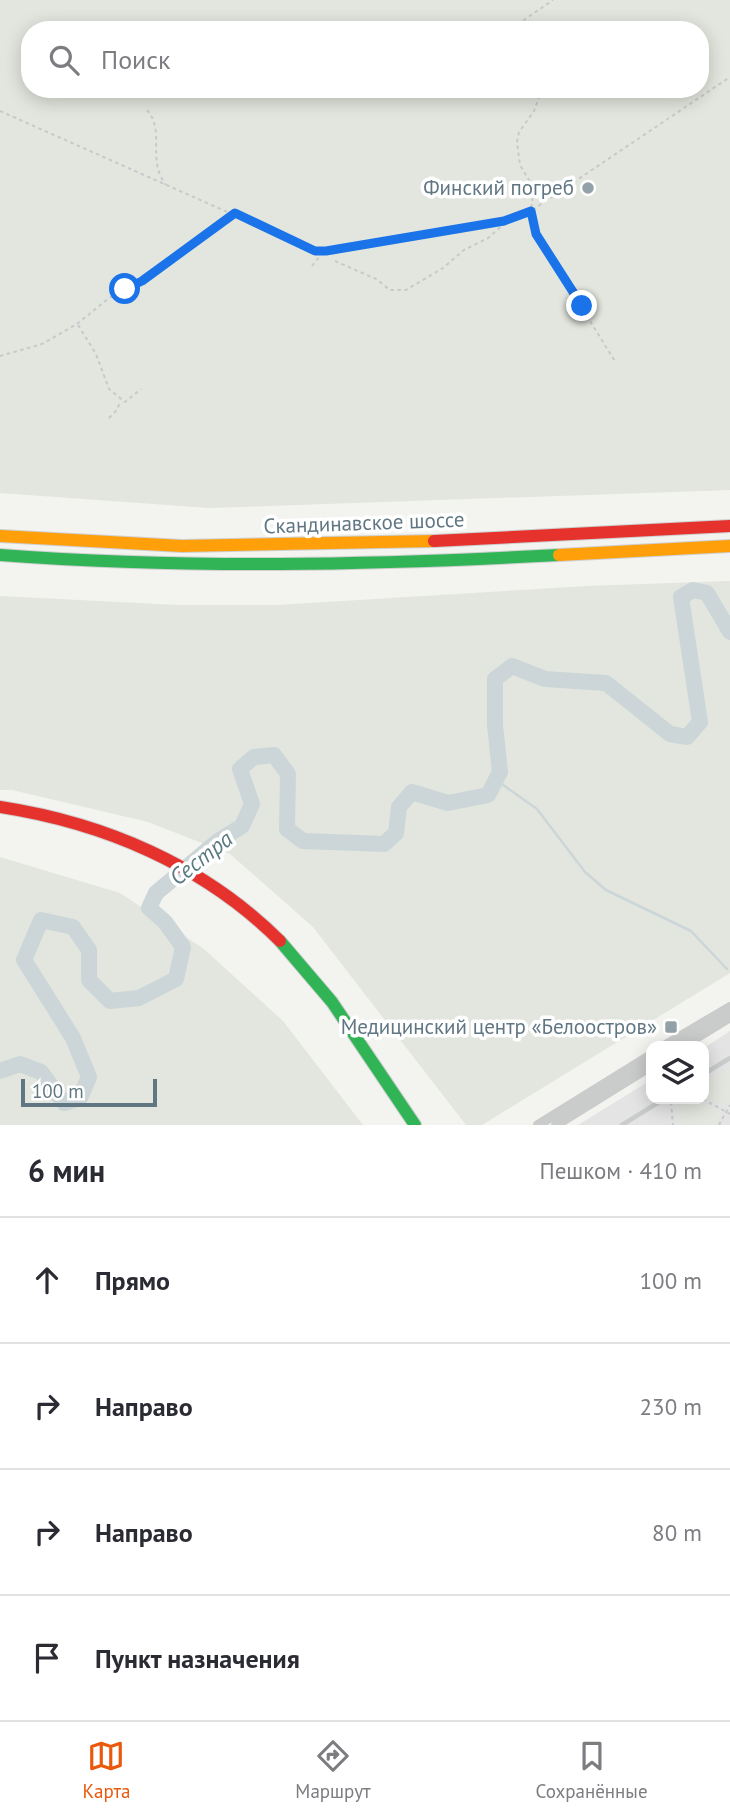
<!DOCTYPE html>
<html lang="ru">
<meta charset="utf-8">
<style>
body{margin:0;font-family:"PT Sans",sans-serif;background:#f7f7f7;color:#2b2b33}
.controls{position:absolute;right:21px;bottom:21px;display:grid;overflow:hidden;border-radius:14px;box-shadow:0 4px 18px #0003}
.controls button{width:63px;height:63px;display:grid;place-items:center;padding:0;border:0;border-bottom:2px solid #e1e1e2;background:#fff;color:#2b2b33;font:35px sans-serif}
.scale{position:absolute;left:21px;bottom:18px;width:136px;box-sizing:border-box;padding-left:7px;border:4px solid #607683;border-top:0;font-size:19px;line-height:24px;white-space:nowrap;color:#607683;-webkit-text-stroke:5px #fff;paint-order:stroke}
.stop{position:absolute;width:21px;height:21px;margin:-16px;border:5px solid #1a73e8;border-radius:50%;background:#fff}
.stop.end{background:#1a73e8;border-color:#fff;box-shadow:0 2px 7px #0008}
.list{margin:0;padding:0;list-style:none}
h2{display:flex;justify-content:space-between;align-items:center;height:91px;margin:0;padding:0 28px;font-size:30px}
h2 small{font-size:23px;font-weight:400;color:#7c7c81}
.list li{display:grid;grid-template-columns:46px 1fr auto;gap:21px;align-items:center;box-sizing:border-box;height:126px;padding:0 28px;border-top:2px solid #e1e1e2}
.list b{display:block;font-size:26px;white-space:nowrap}
.list em{font-size:23px;font-style:normal;color:#7c7c81}
.icon{flex:none;width:38px;height:38px;fill:none;stroke:currentColor;stroke-width:2;stroke-linecap:round;stroke-linejoin:round}
.map{position:relative;flex:none;width:730px;height:1125px;overflow:hidden}
.search{position:absolute;background:#fff;box-shadow:0 4px 18px #0003;left:21px;right:21px;top:21px;height:77px;display:flex;align-items:center;gap:18px;box-sizing:border-box;padding:0 24px;border-radius:28px;color:#7c7c81;font-size:26px}
.sheet{height:595px;background:#fff}
nav{display:flex;justify-content:space-around;align-items:center;box-sizing:border-box;height:98px;border-top:2px solid #e1e1e2;background:#fff;font-size:19px;color:#7c7c81}
nav a{display:grid;justify-items:center;gap:4px}
nav .on{color:#ea580c}
.map>svg:first-child{display:block}
</style>
<div class="map">
<svg width="730" height="1125" viewBox="0 0 730 1125">
<rect width="100%" height="100%" fill="#f3f3f0"/>
<polygon fill="#e3e4e3" points="730,1031 730,1125 578,1125 651,1080 651,1099 704,1099 704,1048"/>
<g fill="#e2e6de" fill-rule="evenodd">
<path d="M0,0H730V490L209,508L0,493ZM30,30H700V89H30Z"/>
<polygon points="730,581 730,973 482,1125 466,1125 313,927 230,854 148,822 12,790 0,790 0,596 177,605 277,605 586,586"/>
<polygon points="0,857 120,893 204,949 283,1021 363,1125 0,1125"/>
<polygon points="730,1067 730,1101 725,1107 704,1095 704,1084"/>
<polygon points="681,1099 695,1099 722,1112 717,1125 678,1125 678,1101"/>
</g>
<g fill="none" stroke-linecap="round" stroke-linejoin="round">
<polyline stroke="#ccd6d8" stroke-width="2.5" points="496,780 537,809 585,872 606,890 691,931 727,969"/>
<polyline stroke="#ccd6d8" stroke-width="16" points="0,1071 20,1064 41,1072 64,1103 80,1098 89,1077 73,1038 24,960 41,920 73,927 89,950 89,980 110,1001 139,998 176,979 183,947 165,922 149,908 156,893 218,841 242,826 252,804 240,769 254,757 274,755 288,774 287,829 303,841 384,844 396,833 399,807 412,792 448,803 488,795 500,772 495,725 495,679 512,666 545,679 606,683 670,734 687,737 700,722 681,597 693,590 707,593 730,632"/>
<defs>
<g id="fast">
<path d="M0,555C187,569 372,565 559,555"/>
<polyline points="280,941 332,1002 415,1125"/>
</g>
<g id="slow">
<polyline points="0,536 182,546 434,541"/>
<polyline points="559,555 730,546"/>
</g>
<g id="jam">
<polyline points="434,541 730,526"/>
<path d="M0,807C104,823 204,865 280,941"/>
</g>
</defs>
<use href="#fast" stroke="#ced0d0" stroke-width="14"/>
<use href="#slow" stroke="#ced0d0" stroke-width="14"/>
<use href="#jam" stroke="#ced0d0" stroke-width="14"/>
<g stroke="#c8c9ca" stroke-width="2" stroke-dasharray="3.5 3.5" stroke-linecap="butt">
<polyline points="529,30 521,22 553,0"/>
<polyline points="542,89 534,111 519,132 517,142 520,165 534,189 531,211 536,234 616,363"/>
<path d="M147,110C166,132 146,159 166,185"/>
<polyline points="0,111 315,251 326,251 504,221 531,211 730,77"/>
<polyline points="335,261 376,279 390,290 406,290 443,268 464,250 488,238 510,219"/>
<polyline points="312,266 323,252"/>
<polyline points="78,325 96,354 109,389 125,402 141,389"/>
<polyline points="0,356 42,344 77,324 109,298 142,281 235,213"/>
<polyline points="109,418 117,410 120,402"/>
<polyline points="703,1099 730,1114"/>
<polyline points="671,1102 673,1125"/>
<polyline points="719,1125 730,1105"/>
</g>
<g stroke="#cacccc" stroke-width="4.5">
<polyline points="704,1074 730,1058"/>
<polyline points="622,1125 664,1099"/>
</g>
<g stroke="#cacccc" stroke-width="10">
<polyline points="664,1046 730,1007"/>
<polyline points="683,1046 730,1017"/>
<polyline points="538,1125 651,1055"/>
<polyline points="556,1125 651,1066"/>
</g>
<use href="#fast" stroke="#30b455" stroke-width="12"/>
<use href="#slow" stroke="#ff9f0a" stroke-width="12"/>
<use href="#jam" stroke="#e5322d" stroke-width="12"/>
</g>
<g fill="none" stroke-linecap="round" stroke-linejoin="round">
<polyline stroke="#1a73e8" stroke-width="9" points="125,289 142,281 235,213 315,251 326,251 504,221 531,211 536,234 582,306"/>
</g>
<g fill="#93a2a9" stroke="#fff" stroke-width="2.5">
<circle cx="588" cy="188" r="7"/>
<rect x="664" y="1020" width="14" height="14" rx="3.5"/>
</g>
<g text-anchor="middle" stroke-width="7" stroke-linejoin="round" paint-order="stroke">
<g font-size="21" fill="#607683" stroke="#fff" text-anchor="end">
<text x="574" y="195">Финский погреб</text>
<text x="657" y="1034">Медицинский центр «Белоостров»</text>
</g>
<g font-size="21" fill="#607683" stroke="#fff">
<text transform="translate(364 523) rotate(-2)" y="7">Скандинавское шоссе</text>
</g>
<g font-size="23" font-style="italic" fill="#5b7981" stroke="#fff">
<text transform="translate(201 858) rotate(-38)" y="8">Сестра</text>
</g>
</g>
</svg>
<div class="controls">
<button><svg class="icon" aria-label="layers" viewBox="0 0 24 24"><path d="M12 4l9 5-9 5-9-5zM3 14l9 5 9-5"/></svg></button>
</div>
<div class="scale">100 m</div>
<div class="stop" style="left:125px;top:289px"></div>
<div class="stop end" style="left:582px;top:306px"></div>
<div class="search"><svg class="icon" aria-label="search" viewBox="0 0 24 24"><circle cx="10" cy="10" r="6"/><path d="M15 15l6 6"/></svg>Поиск</div>
</div>
<section class="sheet">
<h2>6 мин<small>Пешком · 410 m</small></h2>
<ul class="list">
<li><svg class="icon" aria-label="ahead" viewBox="0 0 24 24"><path d="M12 20V5M6 11l6-6 6 6"/></svg><div><b>Прямо</b></div><em>100 m</em></li>
<li><svg class="icon" aria-label="right" viewBox="0 0 24 24"><path d="M7 20v-9h11M14 6l5 5-5 5"/></svg><div><b>Направо</b></div><em>230 m</em></li>
<li><svg class="icon" aria-label="right" viewBox="0 0 24 24"><path d="M7 20v-9h11M14 6l5 5-5 5"/></svg><div><b>Направо</b></div><em>80 m</em></li>
<li><svg class="icon" aria-label="arrive" viewBox="0 0 24 24"><path d="M6 21V4h12l-3 4 3 4H6"/></svg><div><b>Пункт назначения</b></div></li>
</ul>
</section>
<nav>
<a class="on"><svg class="icon" aria-label="map" viewBox="0 0 24 24"><path d="M3 6l6-2 6 2 6-2v14l-6 2-6-2-6 2zM9 4v14M15 6v14"/></svg>Карта</a>
<a><svg class="icon" aria-label="directions" viewBox="0 0 24 24"><path d="M12 3l9 9-9 9-9-9zM9 14v-3h6M13 9l2 2-2 2"/></svg>Маршрут</a>
<a><svg class="icon" aria-label="saved" viewBox="0 0 24 24"><path d="M7 4h10v16l-5-4-5 4z"/></svg>Сохранённые</a>
</nav>
